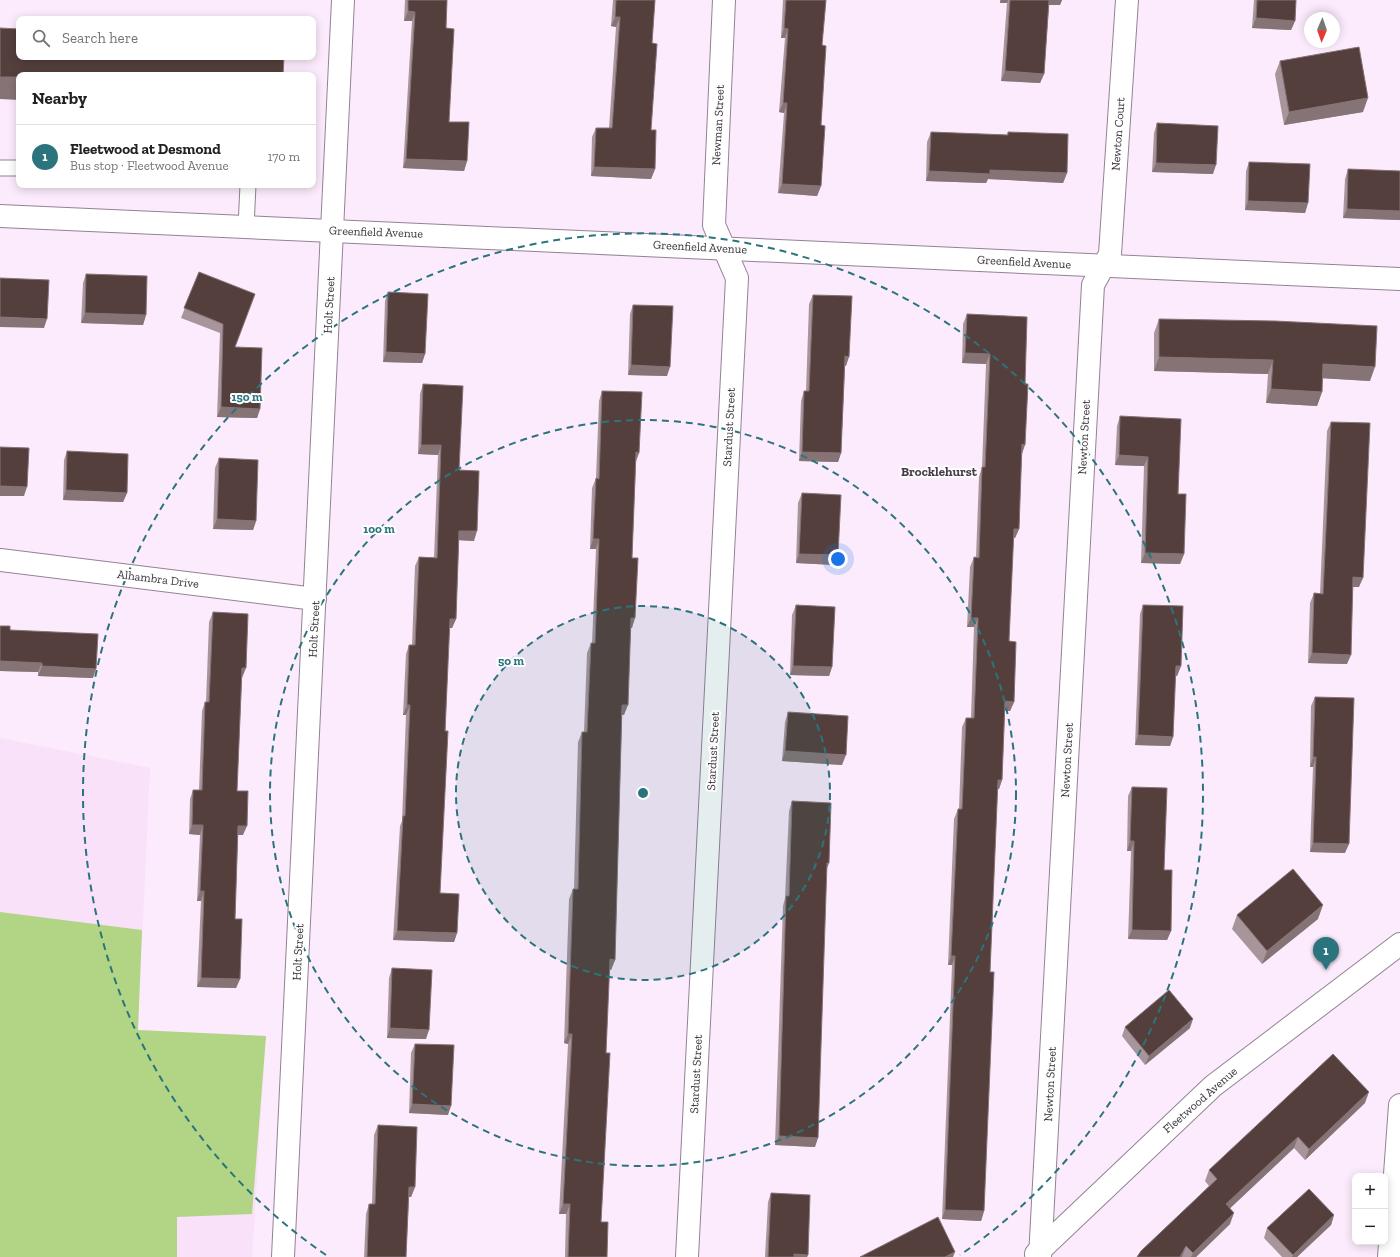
<!DOCTYPE html>
<meta charset="utf-8">
<style>
body{margin:0;font-family:"Zilla Slab",serif;background:#f6f6f6;color:#202124}
.controls{position:absolute;right:12px;bottom:12px;display:grid;overflow:hidden;border-radius:8px;box-shadow:0 2px 10px #0003}
.controls button{width:36px;height:36px;display:grid;place-items:center;padding:0;border:0;border-bottom:1px solid #e0e0e0;background:#fff;color:#202124;font:20px sans-serif}
.compass{position:absolute;left:1304px;top:12px;width:36px;height:36px;border-radius:50%;background:#fff;box-shadow:0 2px 10px #0003;rotate:182deg}
.you{position:absolute;left:838px;top:559px;width:14px;height:14px;margin:-10px;border:3px solid #fff;border-radius:50%;background:#1a73e8;box-shadow:0 0 0 6px #1a73e833}
.badge{display:grid;place-items:center;width:26px;height:26px;border-radius:50%;background:#2b747d;color:#fff;font-size:13px;font-weight:700}
.pin{position:absolute;translate:-50% -33px;filter:drop-shadow(0 1px 2px #0008)}
.pin::after{content:'';position:absolute;top:21px;width:14px;height:12px;background:inherit;clip-path:polygon(0 0,100% 0,50% 100%)}
.list{margin:0;padding:0;list-style:none}
h2{display:flex;justify-content:space-between;align-items:center;height:52px;margin:0;padding:0 16px;font-size:17px}
h2 small{font-size:13px;font-weight:400;color:#757577}
.list li{display:grid;grid-template-columns:26px 1fr auto;gap:12px;align-items:center;box-sizing:border-box;height:64px;padding:0 16px;border-top:1px solid #e0e0e0}
.list b{display:block;font-size:15px;white-space:nowrap}
.list p{margin:0;font-size:13px;white-space:nowrap;color:#757577}
.list em{font-size:13px;font-style:normal;color:#757577}
.icon{flex:none;width:22px;height:22px;fill:none;stroke:currentColor;stroke-width:2;stroke-linecap:round;stroke-linejoin:round}
.map{position:relative;flex:none;width:1400px;height:1257px;overflow:hidden}
.search{position:absolute;background:#fff;box-shadow:0 2px 10px #0003;left:16px;top:16px;width:300px;height:44px;display:flex;align-items:center;gap:10px;box-sizing:border-box;padding:0 14px;border-radius:8px;color:#757577;font-size:15px}
.panel{position:absolute;background:#fff;box-shadow:0 2px 10px #0003;left:16px;top:72px;width:300px;height:116px;border-radius:8px}
.map>svg:first-child{display:block}
</style>
<div class="map">
<svg width="1400" height="1257" viewBox="0 0 1400 1257">
<rect width="100%" height="100%" fill="#fcebfc"/>
<polygon fill="#f8e1f9" points="0,738 150,768 138,1030 266,1036 252,1257 0,1257"/>
<polygon fill="#b1d585" points="0,912 142,930 138,1030 266,1036 252,1214 177,1217 177,1257 0,1257"/>
<g fill="none" stroke-linecap="round" stroke-linejoin="round">
<defs>
<g id="service">
<polyline points="0,168 19,168"/>
<polyline points="246,227 248,185"/>
</g>
<g id="minor">
<polyline points="0,216 1400,279"/>
<polyline points="0,560 315,599"/>
<polyline points="1036,1254 1213,1086 1400,944"/>
<polyline points="283,1257 343,0"/>
<polyline points="687,1257 737,278 714,225 724,0"/>
<polyline points="1040,1257 1093,285 1110,254 1127,0"/>
<polyline points="1389,1257 1400,1105"/>
</g>
</defs>
<use href="#service" stroke="#928393" stroke-width="17"/>
<use href="#minor" stroke="#928393" stroke-width="24"/>
<use href="#service" stroke="#fff" stroke-width="15"/>
<use href="#minor" stroke="#fff" stroke-width="22"/>
</g>
<g fill="#a8959c">
<polygon points="405,0 447,0 446,28 449,122 467,161 464,171 403,168 412,21 404,21"/>
<polygon points="613,0 655,0 652,43 651,130 655,169 651,179 591,176 592,137 596,128 609,128 616,27 611,26"/>
<polygon points="783,0 826,0 822,45 821,125 821,186 817,196 778,193 784,113 779,112 785,38 781,38"/>
<polygon points="1000,0 1062,0 1060,5 1049,5 1044,74 1040,83 1001,81 1007,3 1000,3"/>
<polygon points="1254,0 1296,0 1295,21 1291,30 1252,28"/>
<polygon points="1280,61 1363,112 1284,125 1275,74"/>
<polygon points="1157,123 1213,174 1152,172 1154,133"/>
<polygon points="931,132 1007,135 1008,132 1067,173 1063,183 988,179 986,183 926,181 927,142"/>
<polygon points="1249,162 1308,203 1305,213 1245,210 1246,171"/>
<polygon points="1348,169 1400,171 1400,220 1343,218 1345,179"/>
<polygon points="199,272 235,347 260,409 257,418 217,417 220,333 181,318"/>
<polygon points="86,274 146,315 143,325 81,323 83,283"/>
<polygon points="388,292 425,354 422,363 383,362 385,301"/>
<polygon points="813,295 846,366 845,366 841,453 838,462 799,461 801,401 804,391 806,391 809,304"/>
<polygon points="633,305 667,376 628,375 630,314"/>
<polygon points="967,314 1027,317 1019,529 1015,538 1013,538 1009,641 1014,702 1010,711 1005,711 1002,780 999,789 997,789 990,972 984,1211 981,1221 942,1219 952,965 948,965 954,819 958,809 959,809 962,727 966,718 971,718 974,627 967,627 970,567 974,557 976,557 979,477 982,467 986,364 962,363 963,324"/>
<polygon points="1159,319 1370,381 1322,378 1322,392 1317,406 1266,403 1268,374 1154,371 1154,333"/>
<polygon points="423,384 459,470 474,541 459,540 456,619 452,628 449,628 440,893 457,933 454,942 393,940 400,826 402,821 406,715 403,715 406,654 409,645 412,645 415,566 419,557 434,557 438,455 418,454 420,394"/>
<polygon points="602,391 639,453 636,462 632,558 632,628 631,628 624,715 622,715 615,960 611,970 609,969 606,1053 601,1222 607,1257 565,1257 566,1214 559,1214 568,1044 564,1043 569,899 573,889 574,889 578,742 582,732 584,732 587,653 591,643 592,643 596,549 590,549 592,488 596,478 599,401"/>
<polygon points="1120,416 1178,494 1184,554 1180,564 1141,563 1144,466 1115,465 1117,426"/>
<polygon points="1331,422 1359,587 1353,587 1347,664 1308,663 1310,603 1314,593 1320,594 1327,431"/>
<polygon points="67,451 127,493 123,502 63,500 64,460"/>
<polygon points="219,458 256,521 253,530 213,529 215,468"/>
<polygon points="802,493 838,555 835,565 796,563 798,503"/>
<polygon points="796,605 832,667 829,676 790,675 792,615"/>
<polygon points="1143,605 1181,666 1177,676 1175,676 1173,737 1170,746 1135,745 1140,614"/>
<polygon points="213,612 242,678 237,791 243,835 238,835 235,919 240,979 236,988 197,987 201,901 197,901 200,835 189,834 190,799 193,790 199,790 202,711 205,702 206,702 209,622"/>
<polygon points="0,626 10,630 93,678 38,676 38,672 0,671"/>
<polygon points="1315,697 1345,853 1310,852 1313,767 1310,767 1311,706"/>
<polygon points="788,712 842,765 782,761 785,722"/>
<polygon points="1132,787 1164,870 1171,931 1167,940 1128,939 1131,851 1127,851 1128,796"/>
<polygon points="792,801 829,863 826,870 815,1147 775,1145 783,906 785,898 789,811"/>
<polygon points="1237,915 1318,919 1262,964 1232,929"/>
<polygon points="392,968 426,1039 387,1038 389,978"/>
<polygon points="1125,1027 1190,1028 1145,1065 1122,1036"/>
<polygon points="415,1044 448,1115 409,1113 411,1053"/>
<polygon points="1365,1103 1305,1160 1294,1148 1230,1208 1230,1224 1196,1257 1137,1257 1209,1186 1205,1181 1209,1170"/>
<polygon points="378,1125 415,1187 411,1197 409,1197 406,1257 364,1257 366,1214 369,1204 372,1204 374,1135"/>
<polygon points="771,1193 808,1255 807,1257 765,1257 768,1202"/>
<polygon points="1334,1215 1331,1225 1297,1257 1282,1257 1264,1238 1267,1228"/>
</g>
<g fill="#867376">
<polygon points="1001,0 1008,0 1007,3 1000,3"/>
<polygon points="1048,0 1062,0 1060,5 1046,5"/>
<polygon points="408,11 415,12 412,21 404,21"/>
<polygon points="615,17 620,17 616,27 611,26"/>
<polygon points="1256,18 1295,21 1291,30 1252,28"/>
<polygon points="784,28 788,29 785,38 781,38"/>
<polygon points="1005,71 1044,74 1040,83 1001,81"/>
<polygon points="0,77 19,77 19,100 0,99"/>
<polygon points="1368,98 1363,112 1284,125 1289,112"/>
<polygon points="783,103 787,103 784,113 779,112"/>
<polygon points="406,159 467,161 464,171 403,168"/>
<polygon points="1156,163 1216,165 1213,174 1152,172"/>
<polygon points="594,167 655,169 651,179 591,176"/>
<polygon points="990,170 1067,173 1063,183 988,179 986,183 926,181 929,171"/>
<polygon points="782,184 821,186 817,196 778,193"/>
<polygon points="1248,201 1308,203 1305,213 1245,210"/>
<polygon points="1347,209 1400,211 1400,220 1343,218"/>
<polygon points="85,313 146,315 143,325 81,323"/>
<polygon points="0,317 47,319 44,328 0,327"/>
<polygon points="386,352 425,354 422,363 383,362"/>
<polygon points="965,353 990,354 986,364 962,363"/>
<polygon points="845,356 849,357 846,366 842,366"/>
<polygon points="1159,357 1273,360 1268,374 1154,371"/>
<polygon points="1323,364 1375,367 1370,381 1318,378"/>
<polygon points="631,365 670,367 667,376 628,375"/>
<polygon points="1271,389 1322,392 1317,406 1266,403"/>
<polygon points="221,407 260,409 257,418 217,417"/>
<polygon points="1022,444 1025,445 1022,454"/>
<polygon points="421,445 441,445 438,455 418,454"/>
<polygon points="636,452 639,453 635,462"/>
<polygon points="802,452 841,453 838,462 799,461"/>
<polygon points="1119,455 1148,457 1144,466 1115,465"/>
<polygon points="0,486 27,487 24,496 0,496"/>
<polygon points="66,490 127,493 123,502 63,500"/>
<polygon points="217,519 256,521 253,530 213,529"/>
<polygon points="1014,529 1019,529 1015,538 1010,538"/>
<polygon points="459,531 477,531 474,541 456,540"/>
<polygon points="593,539 599,539 596,549 590,549"/>
<polygon points="1145,553 1184,554 1180,564 1141,563"/>
<polygon points="799,554 838,555 835,565 796,563"/>
<polygon points="1353,577 1363,578 1359,587 1350,587"/>
<polygon points="631,618 635,618 632,628 627,628"/>
<polygon points="971,618 978,618 974,627 967,627"/>
<polygon points="450,619 456,619 452,628 446,628"/>
<polygon points="1312,653 1351,655 1347,664 1308,663"/>
<polygon points="0,661 42,663 38,672 0,671"/>
<polygon points="42,666 96,669 93,678 38,676"/>
<polygon points="793,666 832,667 829,676 790,675"/>
<polygon points="1176,666 1181,666 1177,676 1172,676"/>
<polygon points="242,668 246,668 242,678 239,677"/>
<polygon points="1005,701 1014,702 1010,711 1002,711"/>
<polygon points="407,705 410,705 406,715 403,715"/>
<polygon points="622,705 628,705 624,715 619,714"/>
<polygon points="1138,735 1173,737 1170,746 1135,745"/>
<polygon points="785,751 846,755 842,765 782,761"/>
<polygon points="1313,757 1316,757 1313,767 1310,767"/>
<polygon points="998,780 1002,780 999,789 994,789"/>
<polygon points="192,825 203,825 200,835 189,834"/>
<polygon points="238,826 247,826 243,835 235,835"/>
<polygon points="1130,841 1134,841 1131,851 1127,851"/>
<polygon points="1313,843 1349,844 1345,853 1310,852"/>
<polygon points="827,863 829,863 825,873"/>
<polygon points="200,891 204,891 201,901 197,901"/>
<polygon points="1323,905 1318,919 1262,964 1267,951"/>
<polygon points="1132,930 1171,931 1167,940 1128,939"/>
<polygon points="397,931 457,933 454,942 393,940"/>
<polygon points="951,956 955,956 952,965 948,965"/>
<polygon points="610,959 615,960 611,970 606,969"/>
<polygon points="201,978 240,979 236,988 197,987"/>
<polygon points="1193,1019 1190,1028 1145,1065 1149,1056"/>
<polygon points="390,1028 429,1030 426,1039 387,1038"/>
<polygon points="568,1034 572,1034 568,1044 564,1043"/>
<polygon points="1369,1092 1365,1103 1305,1160 1309,1149"/>
<polygon points="412,1104 451,1106 448,1115 409,1113"/>
<polygon points="779,1136 818,1138 815,1147 775,1145"/>
<polygon points="1298,1137 1294,1148 1222,1216 1226,1204"/>
<polygon points="409,1187 415,1187 411,1197 406,1197"/>
<polygon points="563,1204 570,1204 566,1214 559,1214"/>
<polygon points="945,1210 984,1211 981,1221 942,1219"/>
<polygon points="1234,1213 1230,1224 1196,1257 1191,1257 1193,1253"/>
<polygon points="1334,1215 1331,1225 1297,1257 1292,1257 1293,1255"/>
<polygon points="1186,1246 1182,1257 1180,1257"/>
<polygon points="955,1252 953,1257 945,1257"/>
<polygon points="794,1254 808,1255 807,1257 793,1257"/>
</g>
<g fill="#543f3c" stroke="#867376">
<polygon points="408,0 447,0 446,28 454,29 449,122 469,122 467,161 406,159 415,12 408,11"/>
<polygon points="616,0 655,0 652,43 657,44 651,130 656,130 655,169 594,167 596,128 612,128 620,17 615,17"/>
<polygon points="786,0 826,0 822,45 826,46 821,125 825,126 821,186 782,184 787,103 783,103 788,29 784,28"/>
<polygon points="1010,0 1049,0 1044,74 1005,71"/>
<polygon points="1257,0 1296,0 1295,21 1256,18"/>
<polygon points="0,28 19,29 19,57 284,57 283,75 19,75 19,77 0,77"/>
<polygon points="1359,47 1368,98 1289,112 1280,61"/>
<polygon points="1157,123 1218,126 1216,165 1156,163"/>
<polygon points="931,132 1008,135 1008,132 1068,134 1067,173 990,170 990,174 929,171"/>
<polygon points="1249,162 1310,164 1308,203 1248,201"/>
<polygon points="1348,169 1400,171 1400,211 1347,209"/>
<polygon points="199,272 255,294 235,347 262,348 260,409 221,407 223,324 184,308"/>
<polygon points="86,274 147,276 146,315 85,313"/>
<polygon points="0,278 49,280 47,319 0,317"/>
<polygon points="388,292 428,294 425,354 386,352"/>
<polygon points="813,295 852,296 849,357 845,356 841,453 802,452 804,391 809,391"/>
<polygon points="633,305 673,306 670,367 631,365"/>
<polygon points="967,314 1027,317 1025,384 1028,384 1025,445 1022,444 1019,529 1014,529 1009,641 1016,642 1014,702 1005,701 1002,780 998,780 990,972 994,972 984,1211 945,1210 955,956 951,956 958,809 962,809 966,718 974,718 978,618 971,618 974,557 979,558 982,467 985,467 990,354 965,353"/>
<polygon points="1159,319 1275,321 1377,326 1375,367 1323,364 1322,392 1271,389 1273,360 1159,357"/>
<polygon points="423,384 463,386 459,470 479,471 477,531 459,531 456,619 450,619 445,731 448,731 440,893 459,894 457,933 397,931 403,816 405,816 410,705 407,705 409,645 415,645 419,557 437,558 441,445 421,445"/>
<polygon points="602,391 642,392 639,453 636,452 632,558 638,558 635,618 631,618 628,705 622,705 615,960 610,959 606,1053 610,1053 601,1222 608,1222 607,1257 568,1257 570,1204 563,1204 572,1034 568,1034 573,889 578,889 582,732 587,732 591,643 595,643 599,539 593,539 596,478 599,479"/>
<polygon points="1120,416 1181,419 1178,494 1186,494 1184,554 1145,553 1148,457 1119,455"/>
<polygon points="1331,422 1370,423 1363,578 1353,577 1351,655 1312,653 1314,593 1323,594"/>
<polygon points="0,447 29,448 27,487 0,486"/>
<polygon points="67,451 128,454 127,493 66,490"/>
<polygon points="219,458 258,460 256,521 217,519"/>
<polygon points="802,493 841,495 838,555 799,554"/>
<polygon points="796,605 835,607 832,667 793,666"/>
<polygon points="1143,605 1183,606 1181,666 1176,666 1173,737 1138,735"/>
<polygon points="213,612 248,614 246,668 242,668 237,791 248,791 247,826 238,826 235,919 242,919 240,979 201,978 204,891 200,891 203,825 192,825 193,790 202,790 205,702 209,702"/>
<polygon points="0,626 10,626 10,630 98,634 96,669 42,666 42,663 0,661"/>
<polygon points="1315,697 1354,698 1349,844 1313,843 1316,757 1313,757"/>
<polygon points="788,712 848,716 846,755 785,751"/>
<polygon points="1132,787 1167,788 1164,870 1172,870 1171,931 1132,930 1134,841 1130,841"/>
<polygon points="792,801 831,803 829,863 827,863 818,1138 779,1136 786,896 789,896"/>
<polygon points="1293,869 1323,905 1267,951 1237,915"/>
<polygon points="392,968 432,970 429,1030 390,1028"/>
<polygon points="1169,990 1193,1019 1149,1056 1125,1027"/>
<polygon points="415,1044 454,1045 451,1106 412,1104"/>
<polygon points="1333,1054 1369,1092 1309,1149 1298,1137 1226,1204 1234,1213 1193,1253 1186,1246 1180,1257 1137,1257 1141,1251 1217,1179 1209,1170"/>
<polygon points="378,1125 417,1127 415,1187 409,1187 406,1257 367,1257 369,1204 375,1204"/>
<polygon points="1309,1189 1334,1215 1293,1255 1267,1228"/>
<polygon points="771,1193 810,1195 808,1255 794,1254 794,1257 768,1257"/>
<polygon points="938,1217 955,1252 945,1257 860,1257"/>
</g>
<circle cx="643" cy="793" r="187" fill="#2b747d" fill-opacity=".12"/>
<g fill="none" stroke="#2b747d" stroke-width="2" stroke-dasharray="7 5">
<circle cx="643" cy="793" r="187"/>
<circle cx="643" cy="793" r="373"/>
<path d="M326 1255A560 560 0 1 1 960 1255"/>
</g>
<g text-anchor="middle" stroke-width="4" stroke-linejoin="round" paint-order="stroke">
<g font-size="12" fill="#3b343b" stroke="#fefefe">
<text transform="translate(718 125) rotate(-87)" y="4">Newman Street</text>
<text transform="translate(1118 134) rotate(-86)" y="4">Newton Court</text>
<text transform="translate(376 232) rotate(2)" y="4">Greenfield Avenue</text>
<text transform="translate(700 247) rotate(3)" y="4">Greenfield Avenue</text>
<text transform="translate(1024 262) rotate(3)" y="4">Greenfield Avenue</text>
<text transform="translate(329 305) rotate(-87)" y="4">Holt Street</text>
<text transform="translate(729 427) rotate(-87)" y="4">Stardust Street</text>
<text transform="translate(1084 437) rotate(-87)" y="4">Newton Street</text>
<text transform="translate(158 579) rotate(7)" y="4">Alhambra Drive</text>
<text transform="translate(314 629) rotate(-87)" y="4">Holt Street</text>
<text transform="translate(713 751) rotate(-87)" y="4">Stardust Street</text>
<text transform="translate(1067 760) rotate(-87)" y="4">Newton Street</text>
<text transform="translate(298 952) rotate(-87)" y="4">Holt Street</text>
<text transform="translate(696 1074) rotate(-87)" y="4">Stardust Street</text>
<text transform="translate(1050 1084) rotate(-87)" y="4">Newton Street</text>
<text transform="translate(1200 1100) rotate(-41)" y="4">Fleetwood Avenue</text>
</g>
<g font-size="13" font-weight="bold" fill="#483a48" stroke="#fefefe">
<text x="939" y="476">Brocklehurst</text>
</g>
</g>
<circle cx="643" cy="793" r="6" fill="#2b747d" stroke="#fefefe" stroke-width="2"/>
<g font-size="12" text-anchor="middle" font-weight="bold" fill="#2b747d" stroke="#fefefe" stroke-width="4" stroke-linejoin="round" paint-order="stroke">
<text x="247" y="401">150 m</text>
<text x="379" y="533">100 m</text>
<text x="511" y="665">50 m</text>
</g>
</svg>
<div class="controls">
<button>+</button>
<button>−</button>
</div>
<svg class="compass" viewBox="-18 -18 36 36"><path d="M0-13l5 13h-10z" fill="#e53935"/><path d="M0 13l5-13h-10z" fill="#757577"/></svg>
<div class="you"></div>
<div class="pin badge" style="left:1326px;top:970px">1</div>
<div class="search"><svg class="icon" aria-label="search" viewBox="0 0 24 24"><circle cx="10" cy="10" r="6"/><path d="M15 15l6 6"/></svg>Search here</div>
<section class="panel">
<h2>Nearby<small></small></h2>
<ul class="list">
<li><span class="badge">1</span><div><b>Fleetwood at Desmond</b><p>Bus stop · Fleetwood Avenue</p></div><em>170 m</em></li>
</ul>
</section>
</div>
